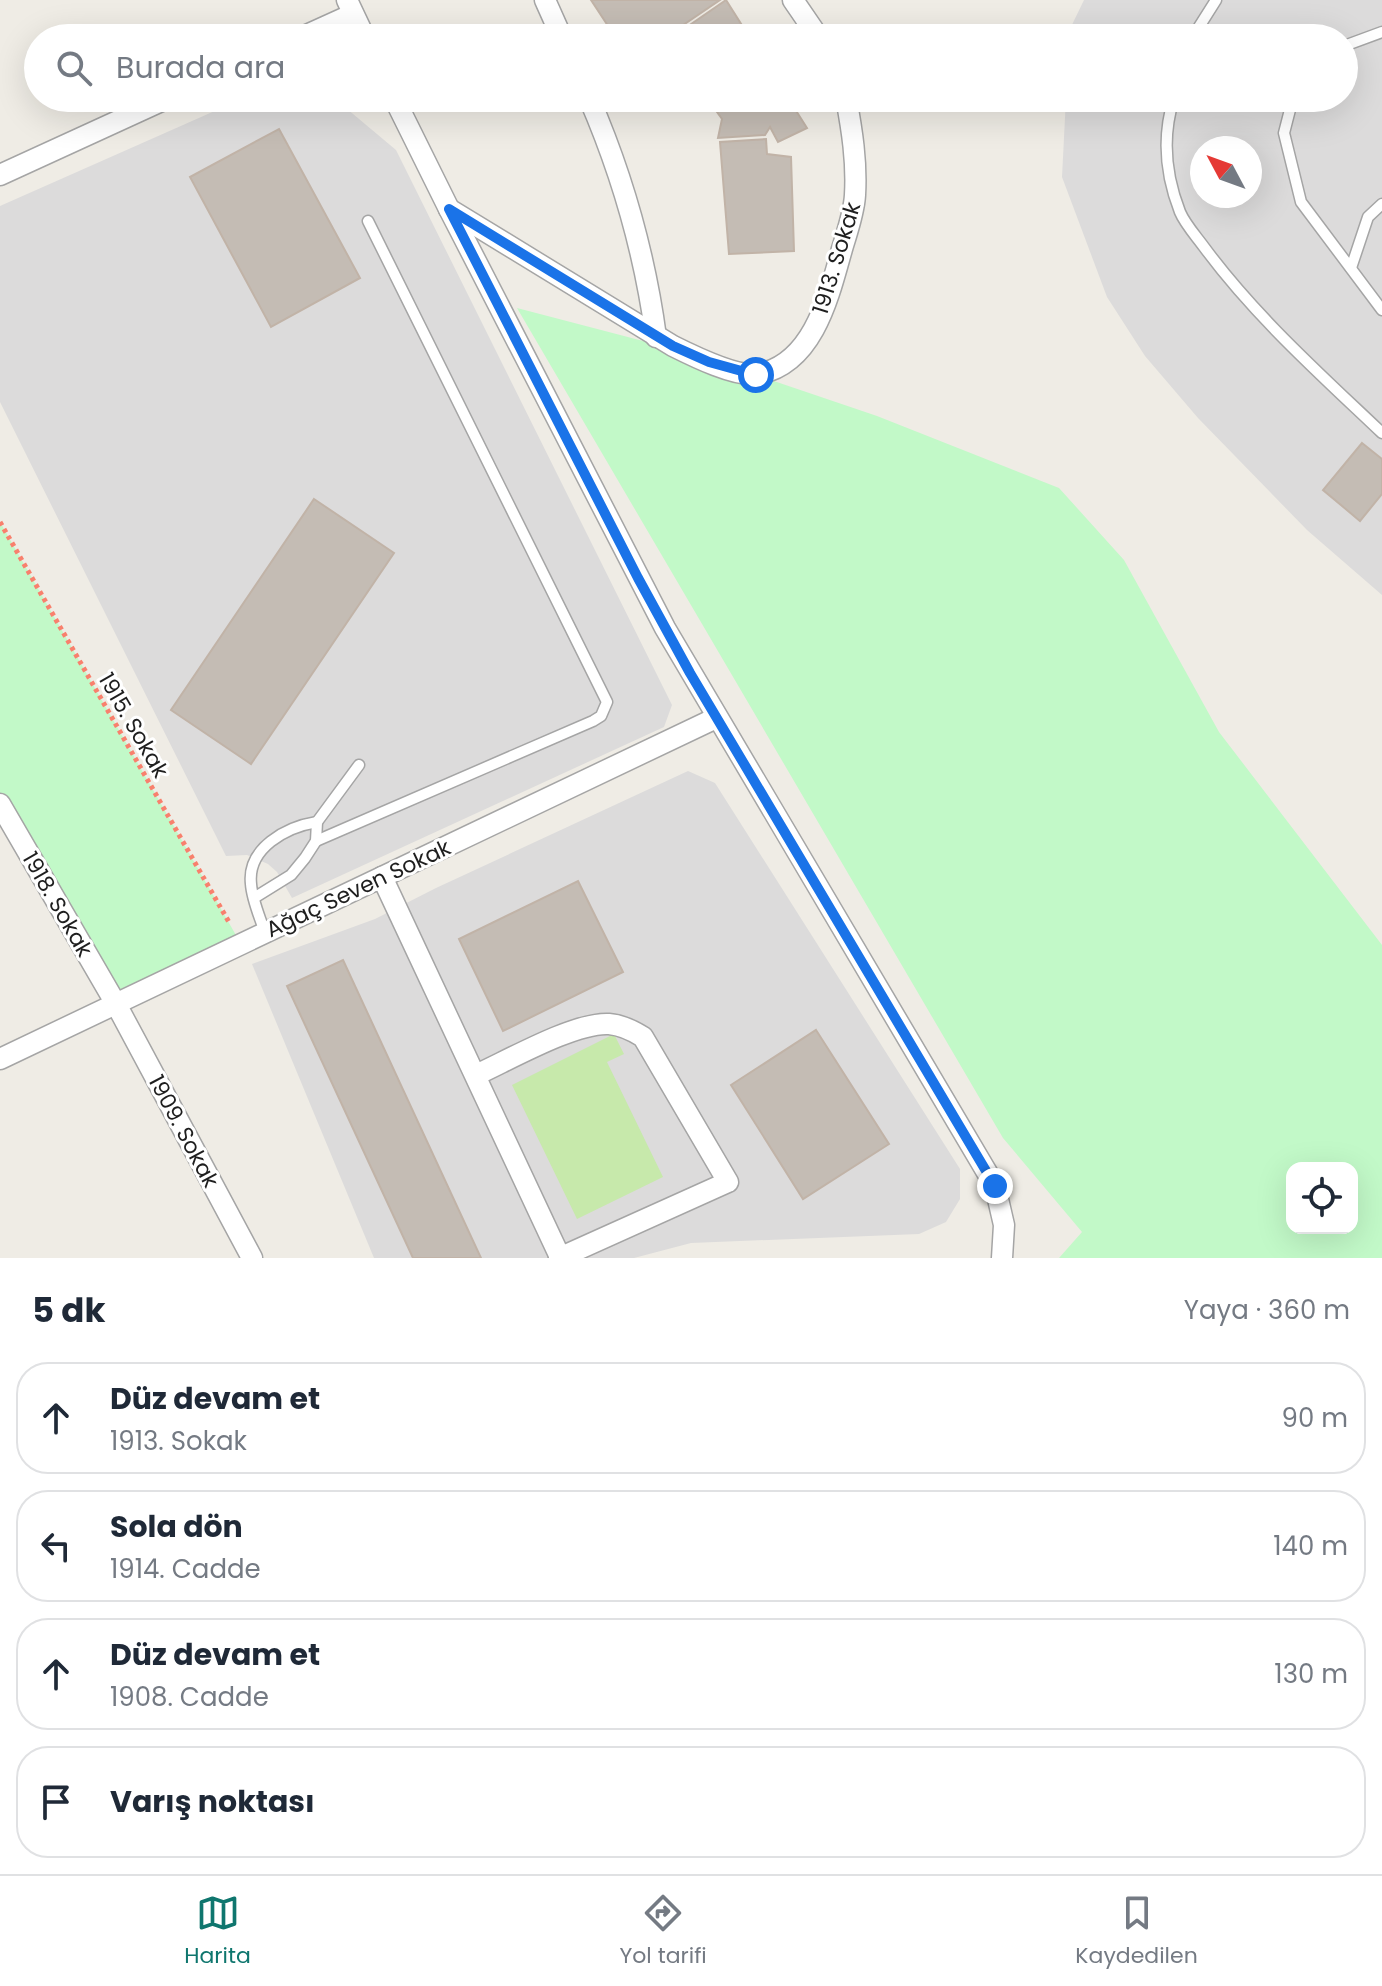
<!DOCTYPE html>
<html lang="tr">
<meta charset="utf-8">
<style>
body{margin:0;font-family:Poppins,sans-serif;background:#f2f2f3;color:#1f2937}
.controls{position:absolute;right:24px;bottom:24px;display:grid;overflow:hidden;border-radius:16px;box-shadow:0 8px 32px #0002}
.controls button{width:72px;height:72px;display:grid;place-items:center;padding:0;border:0;border-bottom:2px solid #e0e1e3;background:#fff;color:#1f2937;font:40px sans-serif}
.compass{position:absolute;left:1190px;top:136px;width:72px;height:72px;border-radius:50%;background:#fff;box-shadow:0 8px 32px #0002;rotate:311deg}
.stop{position:absolute;width:24px;height:24px;margin:-18px;border:6px solid #1a73e8;border-radius:50%;background:#fff}
.stop.end{background:#1a73e8;border-color:#fff;box-shadow:0 2px 8px #0008}
.list{margin:0;padding:0;list-style:none}
h2{display:flex;justify-content:space-between;align-items:center;height:104px;margin:0;padding:0 32px;font-size:34px}
h2 small{font-size:26px;font-weight:400;color:#747a83}
.list li{display:grid;grid-template-columns:52px 1fr auto;gap:24px;align-items:center;box-sizing:border-box;height:112px;margin:0 16px 16px;padding:0 16px;border:2px solid #e0e1e3;border-radius:32px}
.list b{display:block;font-size:30px;white-space:nowrap}
.list p{margin:0;font-size:26px;white-space:nowrap;color:#747a83}
.list em{font-size:26px;font-style:normal;color:#747a83}
.icon{flex:none;width:44px;height:44px;fill:none;stroke:currentColor;stroke-width:2;stroke-linecap:round;stroke-linejoin:round}
.map{position:relative;flex:none;width:1382px;height:1258px;overflow:hidden}
.search{position:absolute;background:#fff;box-shadow:0 8px 32px #0002;left:24px;right:24px;top:24px;height:88px;display:flex;align-items:center;gap:20px;box-sizing:border-box;padding:0 28px;border-radius:44px;color:#747a83;font-size:30px}
.sheet{height:616px;background:#fff}
nav{display:flex;justify-content:space-around;align-items:center;box-sizing:border-box;height:112px;border-top:2px solid #e0e1e3;background:#fff;font-size:22px;color:#747a83}
nav a{display:grid;justify-items:center;gap:4px}
nav .on{color:#0f766e}
.map>svg:first-child{display:block}
</style>
<div class="map">
<svg width="1382" height="1258" viewBox="0 0 1382 1258">
<rect width="100%" height="100%" fill="#efece5"/>
<g fill="#dcdbdb" fill-rule="evenodd">
<path d="M1084,0H1382V595L1307,530L1198,418L1145,356L1107,297L1062,177L1066,98H1344V38H1068L1069,31ZM1202,148H1250V196H1202Z"/>
<polygon points="244,98 334,98 396,150 672,705 664,727 292,898 277,872 268,864 247,855 226,856 0,402 0,206"/>
<polygon points="688,771 715,783 960,1169 960,1199 946,1222 919,1234 691,1243 634,1258 374,1258 252,964 375,919 436,888"/>
</g>
<polygon fill="#c7e9ab" points="614,1034 624,1054 607,1062 663,1177 577,1219 512,1085"/>
<g fill="#c2f9c8" fill-rule="evenodd">
<path d="M517,308L689,353L756,375L877,416L1059,488L1124,560L1219,732L1382,945V1258H1059L1082,1232L1003,1138ZM1292,1168H1352V1228H1292Z"/>
<polygon points="0,522 241,944 116,1004 0,804"/>
</g>
<g fill="#c4bcb4" stroke="#c1b3a7" stroke-width="2">
<polygon points="591,0 720,0 664,38 616,38"/>
<polygon points="726,0 750,38 671,38"/>
<polygon points="707,98 788,98 807,128 778,142 770,127 765,135 718,138 722,119"/>
<polygon points="279,129 360,278 271,327 190,177"/>
<polygon points="766,139 767,154 791,157 794,251 729,254 720,142"/>
<polygon points="1362,443 1382,459 1382,494 1360,521 1323,490"/>
<polygon points="314,499 394,553 251,764 171,710"/>
<polygon points="578,881 623,972 503,1031 459,939"/>
<polygon points="343,960 481,1258 413,1258 287,986"/>
<polygon points="816,1030 889,1144 803,1199 731,1085"/>
</g>
<g fill="none" stroke-linecap="round" stroke-linejoin="round">
<defs>
<g id="service">
<polyline points="1192,38 1216,0"/>
<polyline points="1344,46 1382,32"/>
<path d="M1174,98C1162,136 1165,174 1180,212C1185,224 1196,236 1204,247C1255,316 1320,374 1382,433"/>
<polyline points="1293,98 1284,133 1301,202 1382,310"/>
<polyline points="1351,268 1368,217 1382,204"/>
<polyline points="316,841 593,721 601,716 607,702 368,221"/>
<polyline points="254,898 291,875 305,858 316,841 317,822 359,765"/>
<path d="M265,933C260,917 252,900 251,884C247,848 286,827 317,822"/>
</g>
<g id="minor">
<polyline points="347,0 365,38"/>
<polyline points="545,0 562,38"/>
<polyline points="793,0 819,38"/>
<polyline points="300,38 353,14"/>
<polyline points="394,98 449,209 665,628 995,1186 1004,1225 1002,1258"/>
<path d="M589,98C622,174 645,255 656,337"/>
<polyline points="0,175 168,98"/>
<path d="M449,209L673,346C693,356 737,378 759,374C814,363 829,295 842,249C847,232 854,213 855,195C857,162 852,130 846,98"/>
<polyline points="0,804 116,1004 252,1258"/>
<polyline points="382,877 560,1257"/>
<polyline points="0,1059 716,718"/>
<path d="M476,1075C509,1060 575,1022 609,1024C621,1025 632,1030 643,1037L728,1182L559,1258"/>
</g>
</defs>
<use href="#service" stroke="#a5a5a5" stroke-width="13"/>
<use href="#minor" stroke="#a5a5a5" stroke-width="23"/>
<polyline stroke="#f8806d" stroke-width="5" stroke-dasharray="4 4" stroke-linecap="butt" points="0,522 230,924"/>
<use href="#service" stroke="#fff" stroke-width="10"/>
<use href="#minor" stroke="#fff" stroke-width="20"/>
</g>
<g fill="none" stroke-linecap="round" stroke-linejoin="round">
<polyline stroke="#1a73e8" stroke-width="10" points="756,375 709,362 673,346 449,209 638,578 690,673 995,1186"/>
</g>
<g text-anchor="middle" stroke-width="6" stroke-linejoin="round" paint-order="stroke">
<g font-size="22" fill="#1e1e1e" stroke="#fff">
<text transform="translate(836 258) rotate(-73)" y="8">1913. Sokak</text>
<text transform="translate(134 725) rotate(60)" y="8">1915. Sokak</text>
<text transform="translate(358 888) rotate(-25)" y="8">Ağaç Seven Sokak</text>
<text transform="translate(58 904) rotate(60)" y="8">1918. Sokak</text>
<text transform="translate(184 1131) rotate(62)" y="8">1909. Sokak</text>
</g>
</g>
</svg>
<div class="controls">
<button><svg class="icon" aria-label="locate" viewBox="0 0 24 24"><circle cx="12" cy="12" r="6"/><path d="M12 2v4M12 18v4M2 12h4M18 12h4"/></svg></button>
</div>
<svg class="compass" viewBox="-18 -18 36 36"><path d="M0-13l5 13h-10z" fill="#e53935"/><path d="M0 13l5-13h-10z" fill="#747a83"/></svg>
<div class="stop" style="left:756px;top:375px"></div>
<div class="stop end" style="left:995px;top:1186px"></div>
<div class="search"><svg class="icon" aria-label="search" viewBox="0 0 24 24"><circle cx="10" cy="10" r="6"/><path d="M15 15l6 6"/></svg>Burada ara</div>
</div>
<section class="sheet">
<h2>5 dk<small>Yaya · 360 m</small></h2>
<ul class="list">
<li><svg class="icon" aria-label="ahead" viewBox="0 0 24 24"><path d="M12 20V5M6 11l6-6 6 6"/></svg><div><b>Düz devam et</b><p>1913. Sokak</p></div><em>90 m</em></li>
<li><svg class="icon" aria-label="left" viewBox="0 0 24 24"><path d="M17 20v-9H6M10 6l-5 5 5 5"/></svg><div><b>Sola dön</b><p>1914. Cadde</p></div><em>140 m</em></li>
<li><svg class="icon" aria-label="ahead" viewBox="0 0 24 24"><path d="M12 20V5M6 11l6-6 6 6"/></svg><div><b>Düz devam et</b><p>1908. Cadde</p></div><em>130 m</em></li>
<li><svg class="icon" aria-label="arrive" viewBox="0 0 24 24"><path d="M6 21V4h12l-3 4 3 4H6"/></svg><div><b>Varış noktası</b></div></li>
</ul>
</section>
<nav>
<a class="on"><svg class="icon" aria-label="map" viewBox="0 0 24 24"><path d="M3 6l6-2 6 2 6-2v14l-6 2-6-2-6 2zM9 4v14M15 6v14"/></svg>Harita</a>
<a><svg class="icon" aria-label="directions" viewBox="0 0 24 24"><path d="M12 3l9 9-9 9-9-9zM9 14v-3h6M13 9l2 2-2 2"/></svg>Yol tarifi</a>
<a><svg class="icon" aria-label="saved" viewBox="0 0 24 24"><path d="M7 4h10v16l-5-4-5 4z"/></svg>Kaydedilen</a>
</nav>
